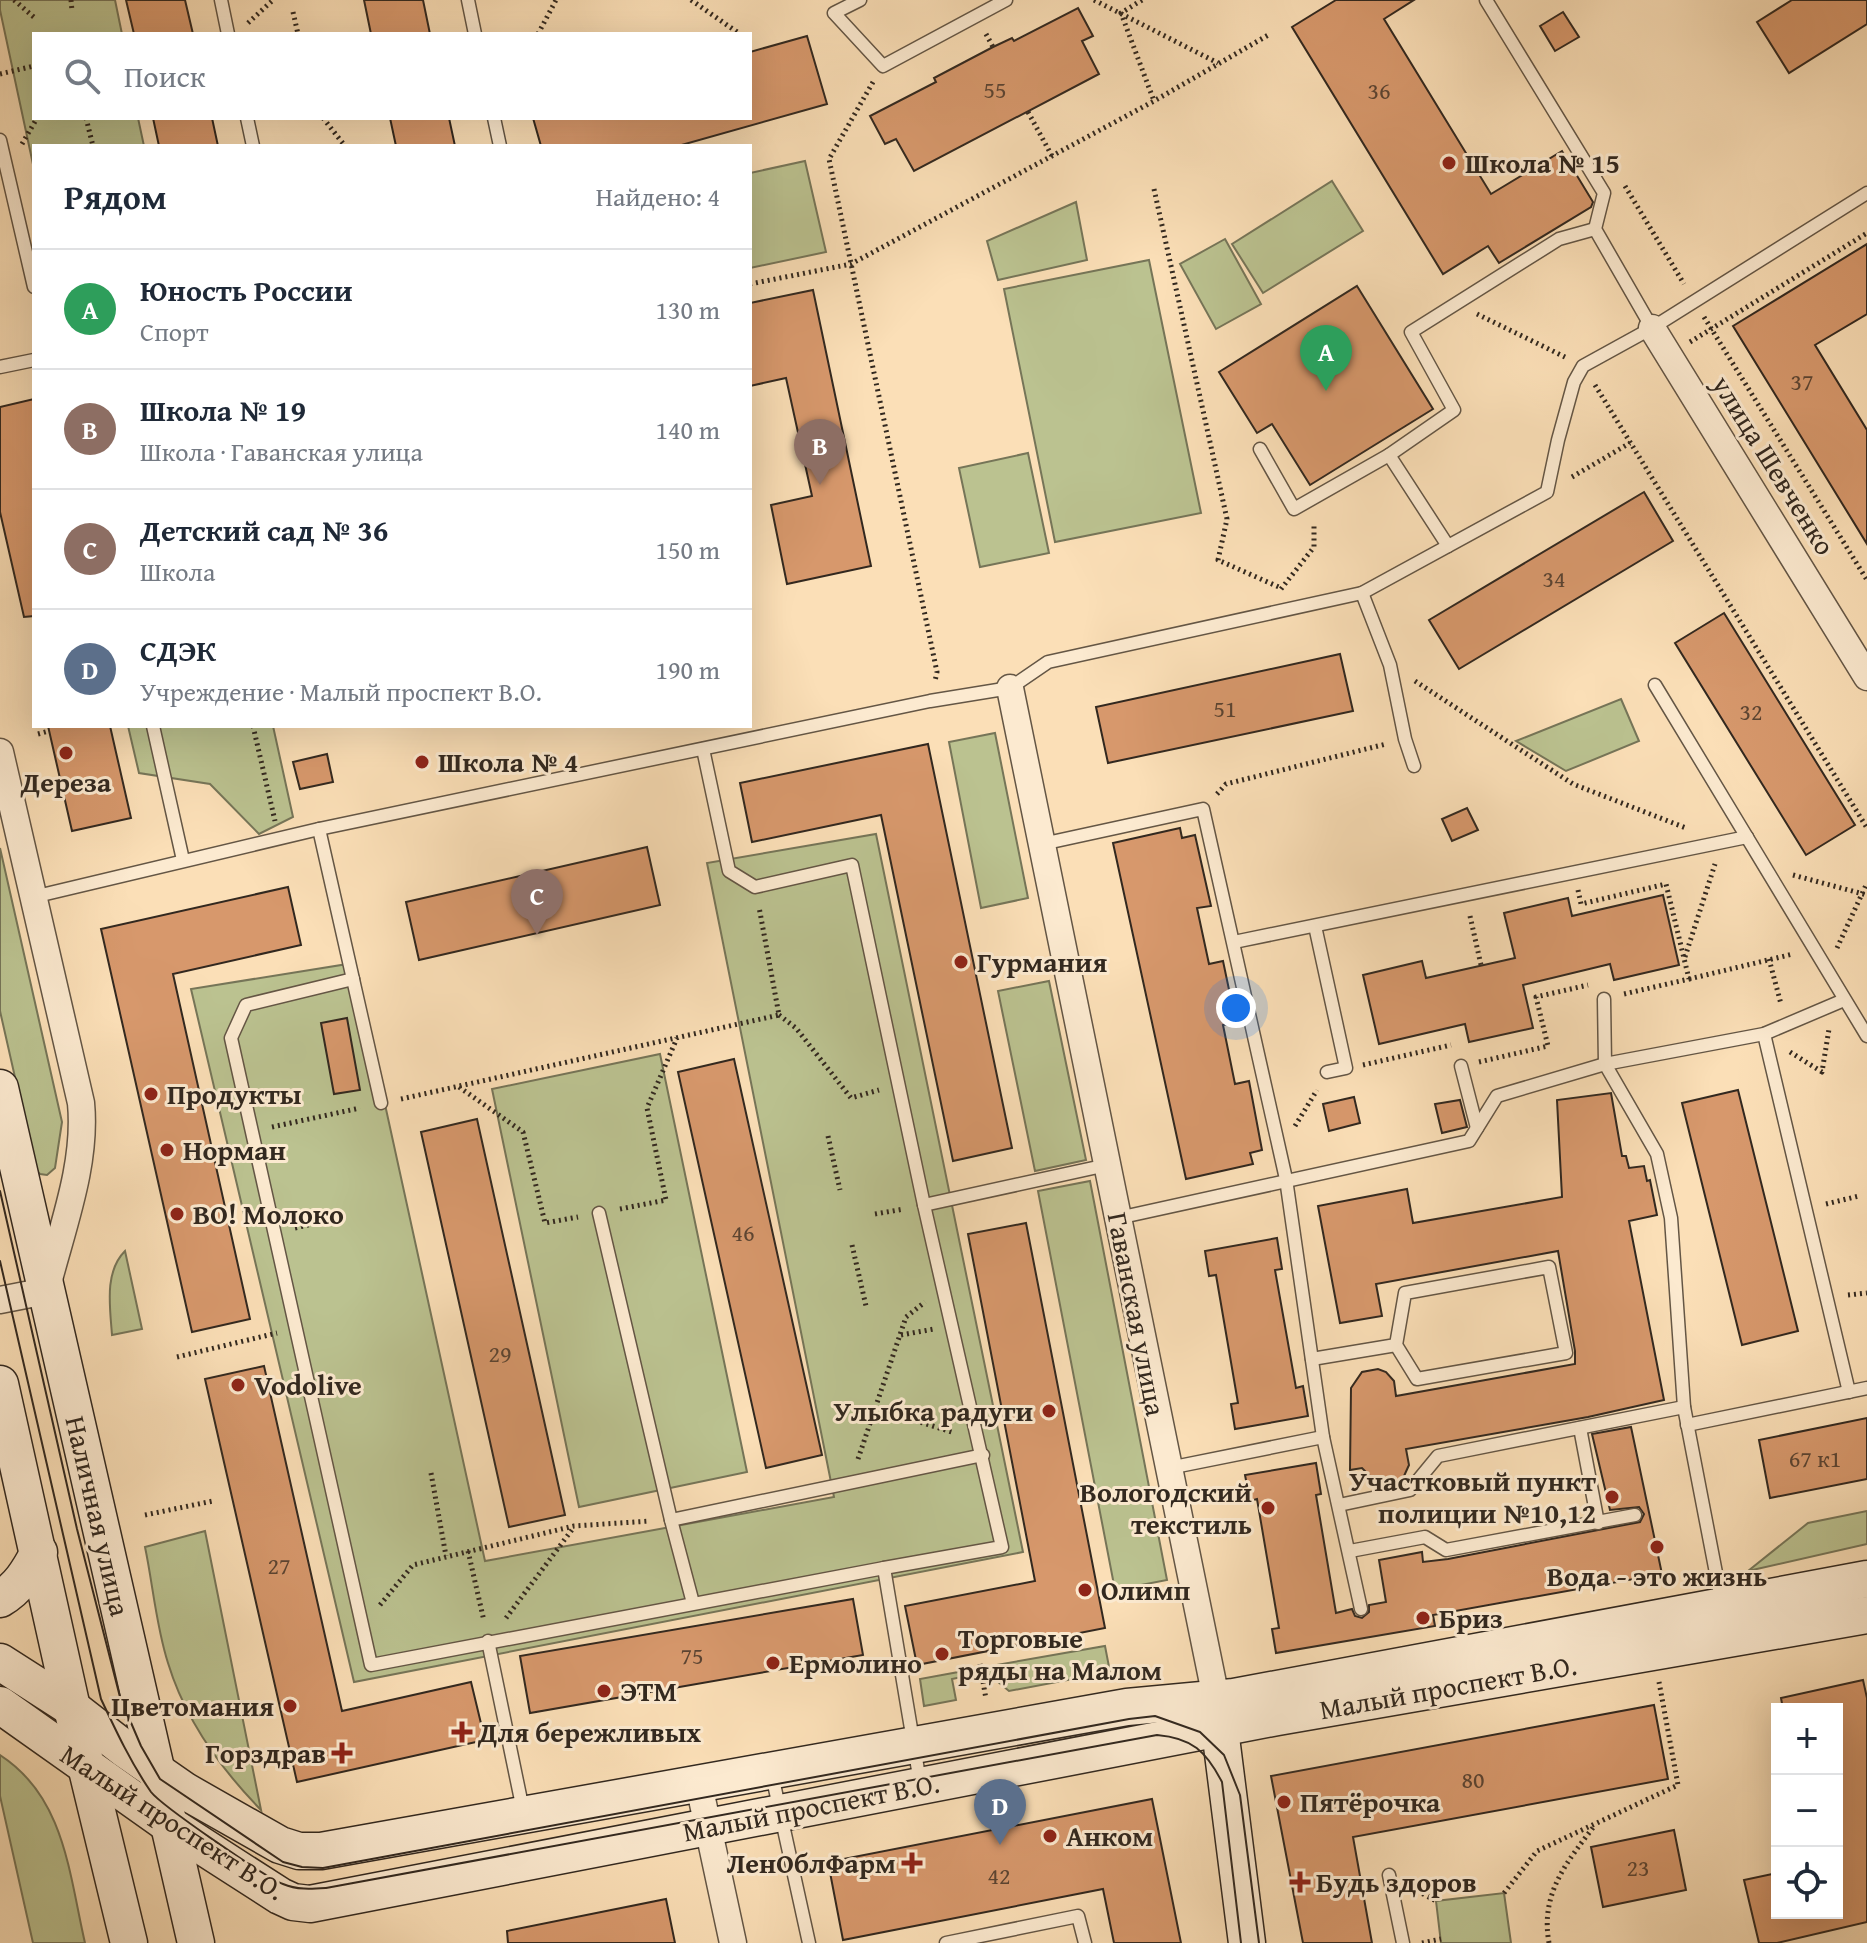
<!DOCTYPE html>
<html lang="ru">
<meta charset="utf-8">
<style>
body{margin:0;font-family:"Gentium Book Plus",serif;background:#f2f2f3;color:#1f2937}
.controls{position:absolute;right:24px;bottom:24px;display:grid;overflow:hidden;border-radius:0px;box-shadow:0 8px 32px #0002}
.controls button{width:72px;height:72px;display:grid;place-items:center;padding:0;border:0;border-bottom:2px solid #e0e1e3;background:#fff;color:#1f2937;font:40px sans-serif}
.you{position:absolute;left:1236px;top:1008px;width:28px;height:28px;margin:-20px;border:6px solid #fff;border-radius:50%;background:#1a73e8;box-shadow:0 0 0 12px #1a73e833}
.badge{display:grid;place-items:center;width:52px;height:52px;border-radius:50%;background:#0f766e;color:#fff;font-size:26px;font-weight:700}
.pin{position:absolute;translate:-50% -66px;filter:drop-shadow(0 2px 4px #0008)}
.pin::after{content:'';position:absolute;top:42px;width:28px;height:24px;background:inherit;clip-path:polygon(0 0,100% 0,50% 100%)}
.list{margin:0;padding:0;list-style:none}
h2{display:flex;justify-content:space-between;align-items:center;height:104px;margin:0;padding:0 32px;font-size:34px}
h2 small{font-size:26px;font-weight:400;color:#747a83}
.list li{display:grid;grid-template-columns:52px 1fr auto;gap:24px;align-items:center;box-sizing:border-box;height:120px;padding:0 32px;border-top:2px solid #e0e1e3}
.list b{display:block;font-size:30px;white-space:nowrap}
.list p{margin:0;font-size:26px;white-space:nowrap;color:#747a83}
.list em{font-size:26px;font-style:normal;color:#747a83}
.icon{flex:none;width:44px;height:44px;fill:none;stroke:currentColor;stroke-width:2;stroke-linecap:round;stroke-linejoin:round}
.map{position:relative;flex:none;width:1867px;height:1943px;overflow:hidden}
.search{position:absolute;background:#fff;box-shadow:0 8px 32px #0002;left:32px;top:32px;width:720px;height:88px;display:flex;align-items:center;gap:20px;box-sizing:border-box;padding:0 28px;border-radius:0px;color:#747a83;font-size:30px}
.panel{position:absolute;background:#fff;box-shadow:0 8px 32px #0002;left:32px;top:144px;width:720px;height:584px;border-radius:0px}
.map>svg:first-child{display:block}
</style>
<div class="map">
<svg width="1867" height="1943" viewBox="0 0 1867 1943">
<rect width="100%" height="100%" fill="#fbdfb7"/>
<filter id="stains"><feTurbulence type="fractalNoise" baseFrequency=".0025" numOctaves="4"/><feColorMatrix values="0 0 0 0 .2 0 0 0 0 .09 0 0 0 0 .02 0 0 0 .5 -.17"/></filter>
<radialGradient id="worn" r=".72"><stop offset=".6" stop-color="#630" stop-opacity="0"/><stop offset="1" stop-color="#630" stop-opacity=".3"/></radialGradient>
<g fill="#bbc290" stroke="#767558" stroke-width="2">
<polygon points="0,0 115,0 122,34 34,34 34,118 138,118 144,146 34,146 34,169 0,10"/>
<polygon points="805,161 826,252 750,268 750,173"/>
<polygon points="1332,181 1363,231 1263,293 1232,244"/>
<polygon points="1076,202 1087,260 998,280 987,241"/>
<polygon points="1225,239 1261,304 1216,329 1180,264"/>
<polygon points="1149,260 1201,513 1055,542 1004,289"/>
<polygon points="1028,453 1049,553 980,567 959,468"/>
<polygon points="1621,699 1639,741 1566,771 1516,741"/>
<polygon points="128,726 273,726 293,817 259,834 210,784 139,773"/>
<polygon points="995,733 1028,898 981,908 949,742"/>
<polygon points="876,834 1023,1552 354,1682 191,989 354,963 485,1561 834,1497 707,863"/>
<polygon points="0,848 62,1122 55,1168 47,1175 40,1174 36,1170 0,1011"/>
<polygon points="1049,981 1086,1160 1035,1171 998,991"/>
<polygon points="660,1054 747,1472 579,1507 492,1089"/>
<polygon points="1090,1181 1167,1580 1115,1590 1038,1191"/>
<path d="M125,1251L142,1329L112,1335C110,1307 104,1272 125,1251Z"/>
<polygon points="1867,1511 1867,1544 1748,1571 1808,1523"/>
<path d="M205,1531L261,1810C221,1769 185,1719 168,1663C156,1626 153,1585 145,1547Z"/>
<polygon points="1105,1646 1110,1672 1009,1691 986,1672 985,1667"/>
<polygon points="975,1669 976,1674 952,1679 956,1700 924,1706 920,1679"/>
<path d="M0,1755C65,1797 69,1874 85,1943H33L0,1796Z"/>
<polygon points="1504,1893 1511,1943 1441,1943 1436,1901"/>
</g>
<g fill="#d7986c" stroke="#32281f" stroke-width="2">
<polygon points="126,0 185,0 193,34 134,34"/>
<polygon points="364,0 423,0 430,34 371,34"/>
<polygon points="1336,0 1414,0 1384,19 1491,194 1562,151 1593,202 1591,207 1499,263 1488,246 1443,274 1292,27"/>
<polygon points="1792,0 1867,0 1867,24 1789,73 1757,22"/>
<polygon points="1078,8 1093,36 1082,41 1099,74 914,171 896,139 885,144 870,116 936,82 934,78 993,47 1012,38 1014,41"/>
<polygon points="1563,12 1579,37 1555,51 1540,26"/>
<polygon points="807,36 827,104 678,146 541,146 533,118 750,118 750,52"/>
<polygon points="153,118 212,118 218,146 159,146"/>
<polygon points="390,118 449,118 455,146 396,146"/>
<polygon points="1867,244 1867,314 1815,345 1867,430 1867,544 1733,326"/>
<polygon points="1357,286 1433,409 1310,485 1272,424 1257,433 1219,372"/>
<polygon points="813,290 871,566 787,584 771,505 812,496 786,378 750,386 750,303"/>
<polygon points="34,399 34,616 24,617 0,512 0,407"/>
<polygon points="1644,492 1673,541 1459,669 1429,620"/>
<polygon points="1724,613 1855,825 1806,855 1675,643"/>
<polygon points="1340,654 1353,711 1108,763 1096,707"/>
<polygon points="48,726 110,726 131,818 72,831"/>
<polygon points="928,744 1012,1148 953,1161 881,815 752,842 740,783"/>
<polygon points="327,754 333,782 300,789 293,762"/>
<polygon points="1467,808 1478,830 1452,841 1442,819"/>
<polygon points="1180,828 1182,838 1195,835 1211,906 1197,908 1209,964 1223,961 1236,1023 1223,1025 1235,1084 1249,1081 1262,1150 1250,1153 1253,1164 1186,1179 1113,843"/>
<polygon points="647,847 660,905 419,960 406,902"/>
<polygon points="288,887 301,945 173,974 250,1319 192,1332 101,929"/>
<polygon points="1663,895 1679,965 1614,980 1610,964 1523,985 1533,1028 1469,1042 1465,1024 1379,1044 1363,975 1422,961 1426,978 1515,958 1504,913 1568,898 1572,916"/>
<polygon points="347,1018 360,1090 334,1094 321,1023"/>
<polygon points="734,1059 822,1455 766,1468 678,1072"/>
<polygon points="1738,1090 1798,1331 1742,1345 1682,1103"/>
<polygon points="1611,1093 1622,1156 1626,1156 1629,1168 1644,1166 1647,1181 1650,1180 1657,1215 1629,1221 1664,1400 1588,1417 1406,1449 1409,1465 1404,1476 1390,1485 1375,1481 1362,1468 1350,1470 1351,1388 1362,1372 1378,1369 1386,1372 1394,1381 1396,1396 1575,1364 1575,1351 1558,1251 1376,1284 1382,1316 1340,1323 1318,1206 1407,1189 1413,1223 1562,1197 1557,1100"/>
<polygon points="1354,1097 1360,1123 1329,1131 1323,1104"/>
<polygon points="1460,1100 1467,1127 1442,1133 1435,1104"/>
<polygon points="477,1119 565,1515 509,1527 421,1132"/>
<polygon points="1026,1223 1105,1628 917,1665 905,1606 1035,1581 968,1234"/>
<polygon points="1277,1238 1282,1269 1275,1270 1296,1388 1303,1386 1308,1416 1235,1429 1231,1404 1238,1403 1216,1275 1209,1276 1205,1251"/>
<polygon points="264,1366 342,1711 471,1682 485,1740 297,1782 205,1379"/>
<polygon points="1867,1418 1867,1479 1770,1498 1759,1440"/>
<polygon points="1631,1427 1662,1574 1433,1615 1435,1626 1276,1653 1272,1629 1279,1628 1257,1499 1250,1501 1245,1475 1316,1463 1321,1494 1316,1495 1336,1613 1352,1609 1355,1616 1362,1618 1369,1612 1369,1605 1386,1602 1379,1560 1422,1552 1423,1562 1448,1559 1640,1522 1644,1514 1639,1507 1610,1510 1592,1434"/>
<polygon points="853,1599 863,1655 530,1713 520,1656"/>
<polygon points="1863,1680 1867,1698 1867,1922 1777,1943 1759,1943 1744,1880 1777,1873 1777,1913 1837,1913 1837,1709 1783,1709 1781,1698"/>
<polygon points="1654,1705 1668,1779 1353,1837 1372,1943 1303,1943 1271,1776"/>
<polygon points="1152,1799 1181,1943 1114,1943 1103,1889 843,1940 828,1862"/>
<polygon points="1674,1830 1686,1890 1603,1907 1591,1847"/>
<polygon points="666,1899 675,1943 508,1943 507,1931"/>
</g>
<g fill="none" stroke-linecap="round" stroke-linejoin="round">
<defs>
<g id="lane">
<polyline points="221,0 228,34"/>
<polyline points="468,0 475,34"/>
<polyline points="860,0 834,13 883,66 1006,0"/>
<polyline points="1486,0 1604,193 1595,229 1652,328"/>
<polyline points="247,118 253,146"/>
<polyline points="494,118 500,146"/>
<polyline points="0,140 34,287"/>
<polyline points="0,367 34,360"/>
<polyline points="1260,449 1294,509 1389,455"/>
<polyline points="1448,546 1389,455 1454,410 1411,332 1559,239 1595,229"/>
<polyline points="1362,593 1390,665 1405,739 1414,766"/>
<polyline points="1655,685 1867,1036"/>
<polyline points="153,726 183,860"/>
<polyline points="703,749 729,871 755,887 852,865 924,1205 1002,1547 884,1568"/>
<polyline points="319,829 381,1103"/>
<polyline points="1042,844 1203,809 1286,1179 1323,1437 1361,1609"/>
<polyline points="33,897 319,829 930,701 1010,688 1048,662 1362,593 1547,492 1558,440 1574,382 1583,366 1652,328 1867,193"/>
<polyline points="1315,926 1346,1068 1327,1072"/>
<polyline points="1234,942 1747,837"/>
<polyline points="353,979 246,1005 231,1038 371,1665 884,1568 920,1782"/>
<polyline points="1604,999 1605,1064 1657,1154 1671,1218 1684,1407 1722,1604"/>
<polyline points="1764,1034 1849,1392"/>
<polyline points="1461,1066 1477,1128"/>
<polyline points="924,1205 1107,1165"/>
<polyline points="599,1213 671,1520 693,1603"/>
<polyline points="1118,1218 1469,1141 1497,1096 1605,1064 1764,1034 1844,1000"/>
<polyline points="1312,1359 1396,1345 1405,1293 1549,1267 1566,1353 1417,1379 1396,1345"/>
<polyline points="1687,1425 1867,1388"/>
<polyline points="1580,1428 1598,1523"/>
<polyline points="1169,1468 1323,1437"/>
<polyline points="1339,1505 1410,1490 1438,1456 1684,1407"/>
<polyline points="671,1520 983,1455"/>
<polyline points="1350,1551 1425,1537 1446,1550 1635,1515"/>
<polyline points="488,1641 523,1810"/>
<polyline points="772,1775 809,1943"/>
<polyline points="1389,1875 1403,1943"/>
<polyline points="946,1943 1078,1916 1085,1943"/>
</g>
<g id="street">
<polyline points="1652,328 1867,677"/>
<polyline points="1010,688 1216,1698"/>
<path d="M0,752L81,1103C87,1166 61,1230 46,1291L0,1300"/>
<polyline points="699,1785 733,1943"/>
</g>
<g id="secondary">
<polyline points="0,1088 196,1943"/>
<polyline points="0,1384 72,1708 129,1943"/>
<path d="M0,1599C19,1588 29,1571 39,1552"/>
<polyline points="0,1662 72,1708 126,1750 185,1791 280,1845 299,1851 321,1851 1127,1707 1234,1697 1867,1579"/>
<polyline points="0,1705 168,1824 280,1896 293,1902 310,1904 1277,1717 1867,1615"/>
<polyline points="1217,1706 1247,1943"/>
</g>
</defs>
<use href="#lane" stroke="#645645" stroke-width="15"/>
<use href="#street" stroke="#645645" stroke-width="29"/>
<use href="#secondary" stroke="#32281f" stroke-width="39"/>
<g stroke="#32281f" stroke-width="5" stroke-dasharray="2 4" stroke-linecap="butt">
<polyline points="14,0 36,19"/>
<polyline points="71,0 72,11"/>
<polyline points="691,0 740,34"/>
<polyline points="1094,0 1218,63"/>
<polyline points="1142,0 1121,13 1154,101"/>
<polyline points="293,12 298,34"/>
<polyline points="248,23 273,0"/>
<polyline points="538,34 556,0"/>
<polyline points="986,34 993,47"/>
<polyline points="0,74 34,66"/>
<polyline points="873,82 829,159 937,672 935,681"/>
<polyline points="1028,112 1052,156"/>
<polyline points="86,118 93,146"/>
<polyline points="323,118 345,146"/>
<polyline points="22,144 37,118"/>
<polyline points="1625,186 1684,284"/>
<polyline points="1154,189 1227,519 1218,560 1281,588"/>
<polyline points="750,284 851,264 1154,101 1270,34"/>
<polyline points="1477,314 1565,357"/>
<polyline points="1704,317 1867,580"/>
<polyline points="1690,342 1867,233"/>
<polyline points="1595,385 1867,828"/>
<polyline points="1572,477 1630,443"/>
<polyline points="1281,589 1314,547 1314,523"/>
<polyline points="1415,681 1573,784 1686,828"/>
<polyline points="253,726 275,821"/>
<polyline points="38,734 49,731"/>
<polyline points="1217,794 1226,784 1386,744"/>
<polyline points="1793,875 1867,895"/>
<polyline points="1578,890 1581,904 1666,884 1689,979 1624,994"/>
<polyline points="1470,916 1481,965"/>
<polyline points="1837,948 1867,883"/>
<polyline points="1685,957 1715,864"/>
<polyline points="1769,959 1781,1004"/>
<polyline points="1689,979 1793,954"/>
<polyline points="779,1015 796,1028 851,1098 879,1090"/>
<polyline points="1790,1052 1822,1072 1829,1029"/>
<polyline points="1479,1062 1548,1046 1536,997 1588,985"/>
<polyline points="1363,1065 1451,1045"/>
<polyline points="459,1087 523,1132 545,1223 578,1217"/>
<polyline points="401,1099 779,1015 759,907"/>
<polyline points="1295,1126 1317,1090"/>
<polyline points="272,1127 360,1108"/>
<polyline points="828,1136 840,1190"/>
<polyline points="1826,1204 1859,1196"/>
<polyline points="620,1209 666,1200 647,1108 677,1038"/>
<polyline points="875,1214 904,1209"/>
<polyline points="295,1228 321,1222"/>
<polyline points="852,1245 866,1306"/>
<polyline points="1848,1295 1867,1293"/>
<polyline points="901,1335 934,1329"/>
<polyline points="177,1357 277,1333"/>
<polyline points="875,1408 955,1433"/>
<polyline points="858,1459 906,1317 925,1302"/>
<polyline points="431,1473 446,1556"/>
<polyline points="145,1515 213,1501"/>
<polyline points="468,1551 484,1621"/>
<polyline points="380,1605 413,1565 574,1526 650,1521"/>
<polyline points="506,1618 574,1527"/>
<polyline points="980,1664 986,1699"/>
<polyline points="1412,1888 1436,1901"/>
<polyline points="1504,1893 1537,1851 1678,1785 1659,1682"/>
<polyline points="1422,1943 1441,1939"/>
<path d="M1549,1943C1540,1893 1567,1862 1595,1825"/>
</g>
<use href="#lane" stroke="#fcead0" stroke-width="12"/>
<use href="#street" stroke="#fcead0" stroke-width="26"/>
<use href="#secondary" stroke="#fcead0" stroke-width="36"/>
<g stroke="#32281f" stroke-width="2">
<polyline points="0,1191 77,1529 120,1697 141,1746 160,1779 283,1862 302,1867 323,1868 1129,1719 1155,1716 1200,1732 1224,1755 1240,1795 1259,1943"/>
<path d="M0,1261L101,1699C116,1731 131,1763 151,1792C162,1806 265,1877 283,1884C297,1890 311,1889 326,1888L1157,1735C1192,1738 1206,1751 1222,1782L1241,1943"/>
</g>
</g>
<g fill="#8f2418" stroke="#fcead0" stroke-width="3">
<circle cx="1449" cy="163" r="8"/>
<circle cx="66" cy="753" r="8"/>
<circle cx="422" cy="762" r="8"/>
<circle cx="961" cy="962" r="8"/>
<circle cx="151" cy="1094" r="8"/>
<circle cx="167" cy="1150" r="8"/>
<circle cx="177" cy="1214" r="8"/>
<circle cx="238" cy="1385" r="8"/>
<circle cx="1049" cy="1411" r="8"/>
<circle cx="1612" cy="1497" r="8"/>
<circle cx="1268" cy="1508" r="8"/>
<circle cx="1657" cy="1547" r="8"/>
<circle cx="1085" cy="1590" r="8"/>
<circle cx="1423" cy="1618" r="8"/>
<circle cx="942" cy="1654" r="8"/>
<circle cx="773" cy="1663" r="8"/>
<circle cx="604" cy="1691" r="8"/>
<circle cx="290" cy="1706" r="8"/>
<path d="M458 1720h8v8h8v8h-8v8h-8v-8h-8v-8h8z"/>
<path d="M338 1741h8v8h8v8h-8v8h-8v-8h-8v-8h8z"/>
<circle cx="1284" cy="1802" r="8"/>
<circle cx="1050" cy="1836" r="8"/>
<path d="M908 1851h8v8h8v8h-8v8h-8v-8h-8v-8h8z"/>
<path d="M1296 1870h8v8h8v8h-8v8h-8v-8h-8v-8h8z"/>
</g>
<g text-anchor="middle" stroke-width="6" stroke-linejoin="round" paint-order="stroke">
<g font-size="24" fill="#5b4432">
<text x="995" y="98">55</text>
<text x="1379" y="99">36</text>
<text x="1802" y="390">37</text>
<text x="1554" y="587">34</text>
<text x="1225" y="717">51</text>
<text x="1751" y="720">32</text>
<text x="743" y="1241">46</text>
<text x="500" y="1362">29</text>
<text x="1815" y="1467">67 к1</text>
<text x="279" y="1574">27</text>
<text x="692" y="1664">75</text>
<text x="1473" y="1788">80</text>
<text x="1638" y="1876">23</text>
<text x="999" y="1884">42</text>
</g>
<g font-size="28" font-weight="bold" fill="#32281f" stroke="#fcead0" text-anchor="start">
<text x="1465" y="173">Школа № 15</text>
<text x="438" y="772">Школа № 4</text>
<text x="66" y="792" text-anchor="middle">Дереза</text>
<text x="977" y="972">Гурмания</text>
<text x="167" y="1104">Продукты</text>
<text x="183" y="1160">Норман</text>
<text x="193" y="1224">ВО! Молоко</text>
<text x="254" y="1395">Vodolive</text>
<text x="1033" y="1421" text-anchor="end">Улыбка радуги</text>
<text x="1596" y="1491" text-anchor="end">Участковый пункт<tspan x="1596" dy="32">полиции №10,12</tspan></text>
<text x="1252" y="1502" text-anchor="end">Вологодский<tspan x="1252" dy="32">текстиль</tspan></text>
<text x="1657" y="1586" text-anchor="middle">Вода - это жизнь</text>
<text x="1101" y="1600">Олимп</text>
<text x="1439" y="1628">Бриз</text>
<text x="958" y="1648">Торговые<tspan x="958" dy="32">ряды на Малом</tspan></text>
<text x="789" y="1673">Ермолино</text>
<text x="620" y="1701">ЭТМ</text>
<text x="274" y="1716" text-anchor="end">Цветомания</text>
<text x="478" y="1742">Для бережливых</text>
<text x="326" y="1763" text-anchor="end">Горздрав</text>
<text x="1300" y="1812">Пятёрочка</text>
<text x="1066" y="1846">Анком</text>
<text x="896" y="1873" text-anchor="end">ЛенОблФарм</text>
<text x="1316" y="1892">Будь здоров</text>
</g>
<g font-size="28" fill="#32281f" stroke="#fcead0">
<text transform="translate(1774 465) rotate(58)" y="10">улица Шевченко</text>
<text transform="translate(1137 1314) rotate(79)" y="10">Гаванская улица</text>
<text transform="translate(98 1516) rotate(77)" y="10">Наличная улица</text>
<text transform="translate(1448 1687) rotate(-10)" y="10">Малый проспект В.О.</text>
<text transform="translate(811 1807) rotate(-11)" y="10">Малый проспект В.О.</text>
<text transform="translate(173 1822) rotate(33)" y="10">Малый проспект В.О.</text>
</g>
</g>
<rect width="100%" height="100%" filter="url(#stains)"/>
<rect width="100%" height="100%" fill="url(#worn)"/>
</svg>
<div class="controls">
<button>+</button>
<button>−</button>
<button><svg class="icon" aria-label="locate" viewBox="0 0 24 24"><circle cx="12" cy="12" r="6"/><path d="M12 2v4M12 18v4M2 12h4M18 12h4"/></svg></button>
</div>
<div class="you"></div>
<div class="pin badge" style="left:1326px;top:391px;background:#2e9e5b">A</div>
<div class="pin badge" style="left:820px;top:485px;background:#8d6e63">B</div>
<div class="pin badge" style="left:537px;top:935px;background:#8d6e63">C</div>
<div class="pin badge" style="left:1000px;top:1845px;background:#5c6f8a">D</div>
<div class="search"><svg class="icon" aria-label="search" viewBox="0 0 24 24"><circle cx="10" cy="10" r="6"/><path d="M15 15l6 6"/></svg>Поиск</div>
<section class="panel">
<h2>Рядом<small>Найдено: 4</small></h2>
<ul class="list">
<li><span class="badge" style="background:#2e9e5b">A</span><div><b>Юность России</b><p>Спорт</p></div><em>130 m</em></li>
<li><span class="badge" style="background:#8d6e63">B</span><div><b>Школа № 19</b><p>Школа · Гаванская улица</p></div><em>140 m</em></li>
<li><span class="badge" style="background:#8d6e63">C</span><div><b>Детский сад № 36</b><p>Школа</p></div><em>150 m</em></li>
<li><span class="badge" style="background:#5c6f8a">D</span><div><b>СДЭК</b><p>Учреждение · Малый проспект В.О.</p></div><em>190 m</em></li>
</ul>
</section>
</div>
